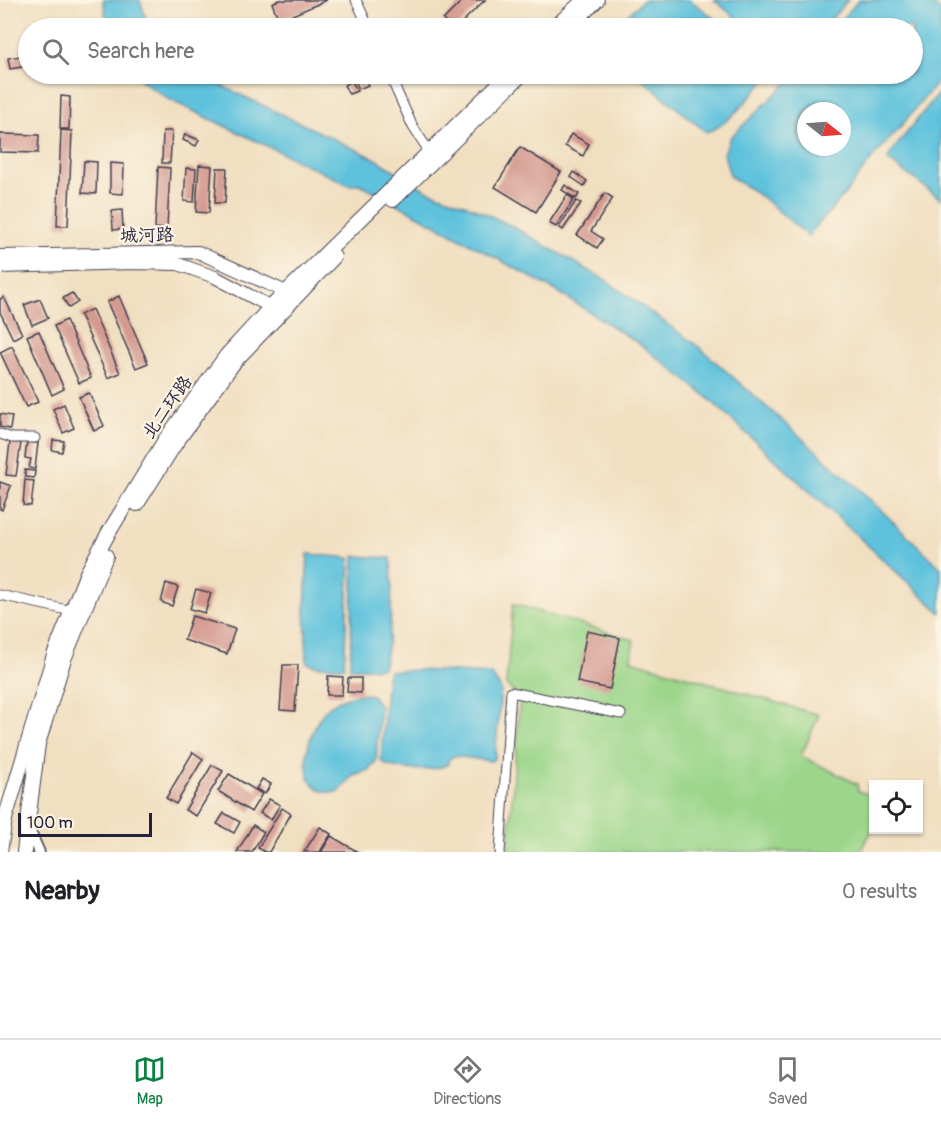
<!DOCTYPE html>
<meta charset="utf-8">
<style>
body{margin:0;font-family:Pangolin,"LXGW WenKai TC",sans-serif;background:#f6f6f6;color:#202124}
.controls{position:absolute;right:18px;bottom:18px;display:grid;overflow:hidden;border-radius:0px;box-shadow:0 2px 4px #0004}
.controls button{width:54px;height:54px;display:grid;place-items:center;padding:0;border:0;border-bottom:2px solid #e0e0e0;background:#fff;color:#202124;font:30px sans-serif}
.compass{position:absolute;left:797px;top:102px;width:54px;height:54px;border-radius:50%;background:#fff;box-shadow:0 2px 4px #0004;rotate:107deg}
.scale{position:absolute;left:18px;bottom:15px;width:134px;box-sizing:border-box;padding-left:6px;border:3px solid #22223b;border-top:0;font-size:16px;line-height:21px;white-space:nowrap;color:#22223b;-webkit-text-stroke:4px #fcf5e5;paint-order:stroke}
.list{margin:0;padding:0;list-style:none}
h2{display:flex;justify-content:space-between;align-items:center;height:78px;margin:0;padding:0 24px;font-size:26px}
h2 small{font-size:20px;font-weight:400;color:#757577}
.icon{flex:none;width:33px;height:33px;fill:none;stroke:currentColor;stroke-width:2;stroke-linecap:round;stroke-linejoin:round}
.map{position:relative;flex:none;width:941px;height:852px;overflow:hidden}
.search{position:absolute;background:#fff;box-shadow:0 2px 4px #0004;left:18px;right:18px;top:18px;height:66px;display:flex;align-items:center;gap:15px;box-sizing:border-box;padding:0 21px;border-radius:33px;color:#757577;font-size:22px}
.sheet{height:186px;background:#fff}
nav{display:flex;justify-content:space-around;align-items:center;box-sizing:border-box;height:84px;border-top:2px solid #e0e0e0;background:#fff;font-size:16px;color:#757577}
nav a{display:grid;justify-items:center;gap:3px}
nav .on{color:#0b8043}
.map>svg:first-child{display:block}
</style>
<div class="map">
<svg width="941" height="852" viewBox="0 0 941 852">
<rect width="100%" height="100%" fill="#fcf5e5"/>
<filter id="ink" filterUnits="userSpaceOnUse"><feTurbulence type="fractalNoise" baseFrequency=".0167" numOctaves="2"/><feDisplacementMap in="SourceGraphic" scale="12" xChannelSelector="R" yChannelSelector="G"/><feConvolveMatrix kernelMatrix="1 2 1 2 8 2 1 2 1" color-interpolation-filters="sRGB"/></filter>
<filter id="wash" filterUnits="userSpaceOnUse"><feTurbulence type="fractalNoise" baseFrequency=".008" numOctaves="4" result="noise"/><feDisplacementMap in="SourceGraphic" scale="24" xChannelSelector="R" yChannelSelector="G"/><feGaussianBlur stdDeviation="1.35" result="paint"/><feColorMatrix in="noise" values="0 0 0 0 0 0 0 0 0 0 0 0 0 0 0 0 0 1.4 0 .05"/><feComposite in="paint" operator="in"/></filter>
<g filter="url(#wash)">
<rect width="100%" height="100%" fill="#f1dfc1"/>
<polygon fill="#9bd68a" stroke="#5e7c62" stroke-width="1.5" points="513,604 634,640 631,660 819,715 801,756 857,784 858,791 873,796 873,829 860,852 508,852 520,698 506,685"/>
<g fill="#5fc2dd" stroke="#40728c" stroke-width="1.5" fill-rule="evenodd">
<polygon points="103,0 140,0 149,28 110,28 106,17"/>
<polygon points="643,0 690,0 727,28 615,28"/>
<polygon points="714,0 848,0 823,28 748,28"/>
<path d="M859,0H927L941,11V78L895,133L873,157L849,189L808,236L762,197L730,176L724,154L730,138L796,74H912V28H834ZM806,111H842V147H806Z"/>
<polygon points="136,74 197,74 376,159 426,190 467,205 510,225 607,281 699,347 858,488 941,568 941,613 706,396 641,345 560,293 370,189 360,184 349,185 168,99 141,80"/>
<path d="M636,74H770V76C754,91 727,128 706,132Z"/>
<polygon points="941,90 941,199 888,160 890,154"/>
<polygon points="308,554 350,558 344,667 318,666 307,663 305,609"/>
<path d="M354,556L391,558C393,595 392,631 383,668H350Z"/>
<path d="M418,670L491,674L501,689L495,758L491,761L454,756L448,760V764C435,772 391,772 381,760L386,684L389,671Z"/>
<path d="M362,694L372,695L380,706L376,761L368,770L353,775L339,792C291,798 305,733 325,711C334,700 349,696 362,694Z"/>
</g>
<g id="blocks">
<g fill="#d49a90">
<polygon points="279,0 327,0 279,21 272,3"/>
<polygon points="463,0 485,0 456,28 452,28 443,20"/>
<polygon points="27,55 28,66 10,69 8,58"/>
<polygon points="352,74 363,74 368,85 359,89"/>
<polygon points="352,81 357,91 349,94 344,85"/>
<polygon points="61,96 70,97 69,129 60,129"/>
<polygon points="61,130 72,131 68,226 57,226"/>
<polygon points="163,131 172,131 170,163 162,163"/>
<polygon points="0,134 39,135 38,153 0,152"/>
<polygon points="185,134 199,140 196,146 183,140"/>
<polygon points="571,134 589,144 583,156 565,146"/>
<polygon points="520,147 561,172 536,212 495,187"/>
<polygon points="84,161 97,162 96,194 82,193"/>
<polygon points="110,163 124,164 123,194 110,193"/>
<polygon points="199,165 212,166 209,213 196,212"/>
<polygon points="158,167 170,168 167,229 155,228"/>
<polygon points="186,168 196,169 194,202 184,201"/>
<polygon points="217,168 227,168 225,203 215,203"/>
<polygon points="574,172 587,181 584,186 571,177"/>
<polygon points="565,185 579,194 576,199 562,190"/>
<polygon points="605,193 613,198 591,231 603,239 597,248 577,235"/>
<polygon points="567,195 574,199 556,227 549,223"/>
<polygon points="576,201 581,203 563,230 559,227"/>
<polygon points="122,210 123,229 113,230 112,211"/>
<polygon points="72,293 78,302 69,308 63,298"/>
<polygon points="119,296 148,363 136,368 107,302"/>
<polygon points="4,297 22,334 13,339 0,312 0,299"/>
<polygon points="40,299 48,318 32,325 24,305"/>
<polygon points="92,309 120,373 108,378 80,315"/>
<polygon points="66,320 91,378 79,383 54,326"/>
<polygon points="39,331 64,389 52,395 27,336"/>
<polygon points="12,346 38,402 26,407 0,352"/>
<polygon points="89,393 104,426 94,431 79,397"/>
<polygon points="64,404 74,428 63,433 53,409"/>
<polygon points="0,414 12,416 10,429 0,427"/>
<polygon points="53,440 64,441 62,452 52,450"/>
<polygon points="10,442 21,443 16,476 6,475"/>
<polygon points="27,442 38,443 35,469 29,468 31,459 25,458"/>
<polygon points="25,470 35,471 34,478 25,477"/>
<polygon points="25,480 34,481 31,506 23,505"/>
<polygon points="0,482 11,486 2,510 0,509"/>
<polygon points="166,583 178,587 172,606 161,602"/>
<polygon points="196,589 211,593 205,613 190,609"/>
<polygon points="192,616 235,629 227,654 184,640"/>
<polygon points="587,631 620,638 610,689 577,682"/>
<polygon points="283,665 298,665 295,711 280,710"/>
<polygon points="328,676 343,677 342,695 327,695"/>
<polygon points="348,678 361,678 361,693 347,692"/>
<polygon points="193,752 203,759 176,804 166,798"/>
<polygon points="212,765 223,771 196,816 185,810"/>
<polygon points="229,774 262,794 251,812 218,791"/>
<polygon points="262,779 271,784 265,794 256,789"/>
<polygon points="269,799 280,805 271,820 260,813"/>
<polygon points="282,808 291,814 269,852 265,852 258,848"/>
<polygon points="224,813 240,822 234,833 217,824"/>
<polygon points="253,825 264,832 252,852 237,852"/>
<polygon points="320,827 331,834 320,852 304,852"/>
<polygon points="331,836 358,852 321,852"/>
</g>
</g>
</g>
<g filter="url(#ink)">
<use href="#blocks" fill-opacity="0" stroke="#413e4f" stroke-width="1.5"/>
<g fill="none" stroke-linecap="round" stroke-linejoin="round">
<defs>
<g id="minor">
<polyline points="356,0 369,28"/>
<polyline points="389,74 413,127 429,151"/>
<polyline points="0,434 12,438 35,438"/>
<polyline points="0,595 72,611"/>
<polyline points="500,852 511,692 621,714"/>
</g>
<polyline id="tertiary" points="27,825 39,852"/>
<g id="secondary">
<polyline points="0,256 198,252 286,292"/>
<polyline points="0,267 134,263 178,264 215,277 271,307"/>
</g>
<g id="primary">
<polyline points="554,28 584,0"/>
<polyline points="568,28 597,0"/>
<polyline points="393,200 522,74"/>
<polyline points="137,504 175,444 235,361 334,257"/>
<polyline points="0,852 5,819 54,655 87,573 109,532 165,440 227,355 271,307 509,74"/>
<polyline points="24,852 38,744 64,659 106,556"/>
</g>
</defs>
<use href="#minor" stroke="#413e4f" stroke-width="11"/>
<use href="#tertiary" stroke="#413e4f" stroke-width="13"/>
<use href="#secondary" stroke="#413e4f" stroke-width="14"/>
<use href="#primary" stroke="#413e4f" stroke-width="16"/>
<use href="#minor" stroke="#fff" stroke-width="9"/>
<use href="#tertiary" stroke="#fff" stroke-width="10"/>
<use href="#secondary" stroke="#fff" stroke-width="12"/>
<use href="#primary" stroke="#fff" stroke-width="14"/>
</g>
</g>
<g text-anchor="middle" stroke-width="4.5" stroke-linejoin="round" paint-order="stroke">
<g font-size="18" fill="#22223b" stroke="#fcf5e5">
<text transform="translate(147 235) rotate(-1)" y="6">城河路</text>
<text transform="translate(167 407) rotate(-55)" y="6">北二环路</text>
</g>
</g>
</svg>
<div class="controls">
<button><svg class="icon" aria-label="locate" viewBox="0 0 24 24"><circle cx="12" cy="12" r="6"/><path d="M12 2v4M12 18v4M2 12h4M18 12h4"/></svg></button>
</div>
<svg class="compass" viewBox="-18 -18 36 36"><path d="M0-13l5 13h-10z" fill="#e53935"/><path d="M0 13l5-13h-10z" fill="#757577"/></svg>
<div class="scale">100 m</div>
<div class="search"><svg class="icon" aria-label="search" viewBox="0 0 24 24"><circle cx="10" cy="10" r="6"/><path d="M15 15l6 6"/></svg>Search here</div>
</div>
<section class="sheet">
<h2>Nearby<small>0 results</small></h2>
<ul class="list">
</ul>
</section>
<nav>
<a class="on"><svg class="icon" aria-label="map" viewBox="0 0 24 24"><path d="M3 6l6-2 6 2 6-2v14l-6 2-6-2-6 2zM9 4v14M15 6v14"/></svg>Map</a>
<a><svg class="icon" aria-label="directions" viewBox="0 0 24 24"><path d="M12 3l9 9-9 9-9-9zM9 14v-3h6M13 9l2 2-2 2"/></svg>Directions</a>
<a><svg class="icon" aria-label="saved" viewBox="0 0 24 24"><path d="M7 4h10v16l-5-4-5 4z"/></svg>Saved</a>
</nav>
